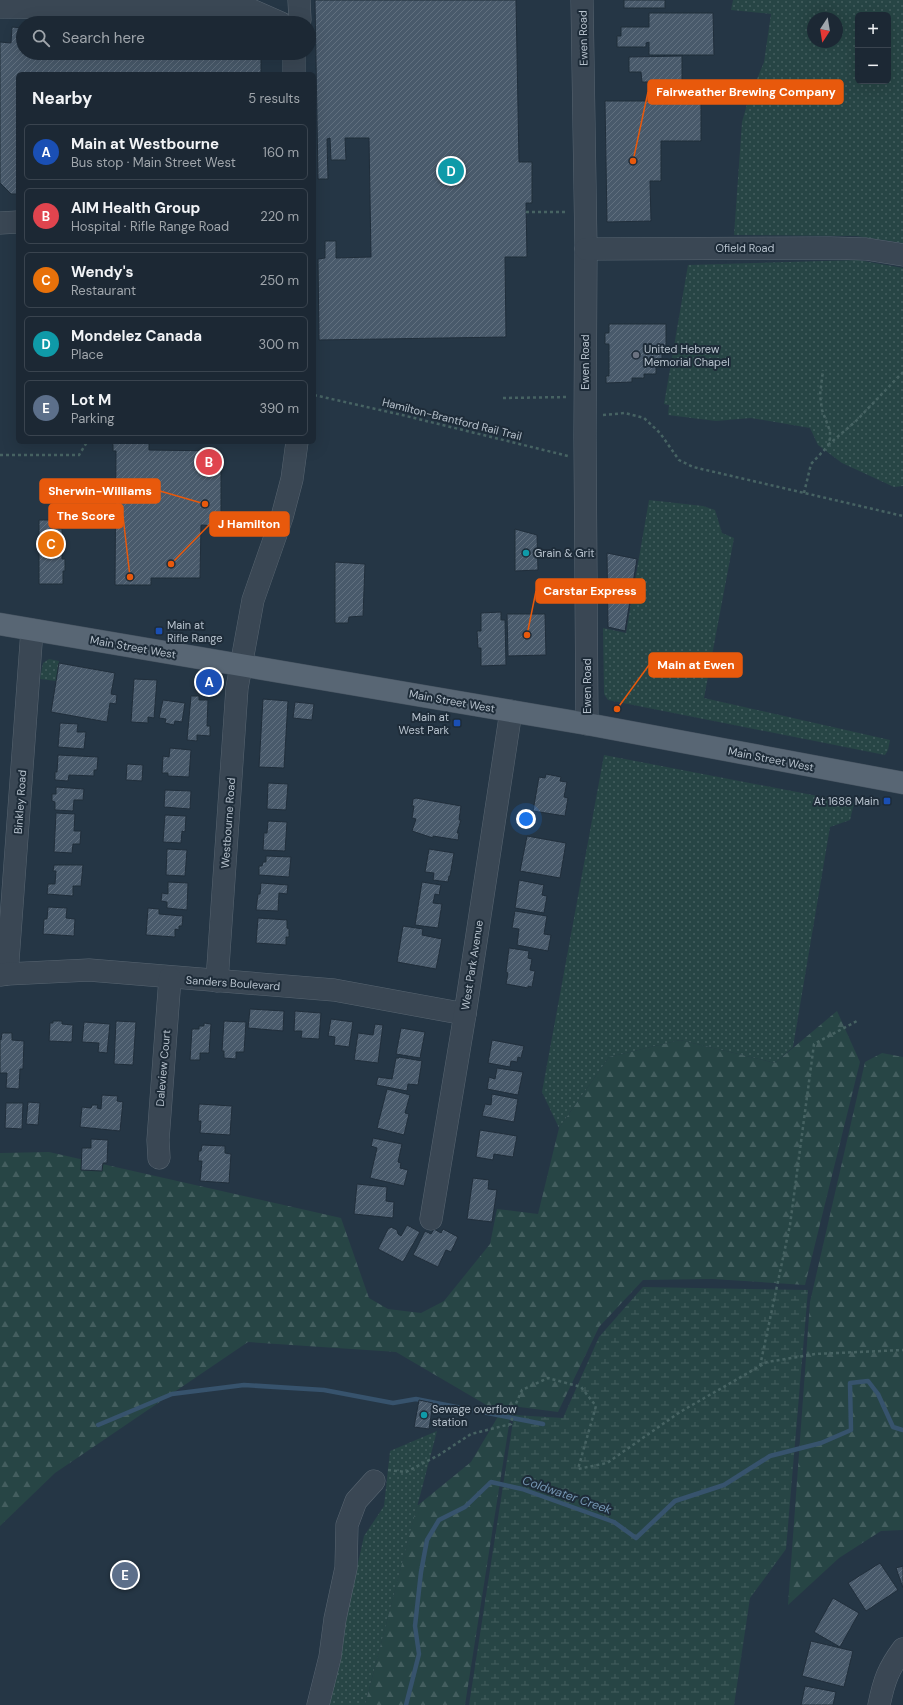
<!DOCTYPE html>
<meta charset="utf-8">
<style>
body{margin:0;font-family:"DM Sans",sans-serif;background:#293440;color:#f1f3f6}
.controls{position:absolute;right:12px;top:12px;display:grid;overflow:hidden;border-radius:6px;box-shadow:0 4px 16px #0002}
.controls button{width:36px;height:36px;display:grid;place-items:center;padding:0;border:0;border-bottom:1px solid #3a444f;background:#1c2834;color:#f1f3f6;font:20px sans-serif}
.compass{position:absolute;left:807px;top:12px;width:36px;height:36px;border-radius:50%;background:#1c2834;box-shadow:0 4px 16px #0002;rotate:192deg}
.you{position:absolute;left:526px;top:819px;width:14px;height:14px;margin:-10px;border:3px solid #fff;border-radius:50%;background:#1a73e8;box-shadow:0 0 0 6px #1a73e833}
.badge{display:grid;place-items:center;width:26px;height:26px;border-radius:50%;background:#8bc3ff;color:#fff;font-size:13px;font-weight:700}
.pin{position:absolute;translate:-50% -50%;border:2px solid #fff;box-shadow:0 1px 4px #0006}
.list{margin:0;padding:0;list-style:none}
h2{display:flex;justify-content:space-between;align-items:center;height:52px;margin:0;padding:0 16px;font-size:17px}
h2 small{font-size:13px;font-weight:400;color:#a0a6ac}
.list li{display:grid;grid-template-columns:26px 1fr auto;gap:12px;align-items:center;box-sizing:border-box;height:56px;margin:0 8px 8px;padding:0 8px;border:1px solid #3a444f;border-radius:6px}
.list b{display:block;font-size:15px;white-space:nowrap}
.list p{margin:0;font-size:13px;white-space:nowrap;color:#a0a6ac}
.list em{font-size:13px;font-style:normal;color:#a0a6ac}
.icon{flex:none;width:22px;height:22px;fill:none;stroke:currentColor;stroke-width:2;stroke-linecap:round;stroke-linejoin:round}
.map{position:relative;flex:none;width:903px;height:1705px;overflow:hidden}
.search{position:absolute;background:#1c2834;box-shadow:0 4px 16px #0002;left:16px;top:16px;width:300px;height:44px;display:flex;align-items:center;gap:10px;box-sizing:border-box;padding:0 14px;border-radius:22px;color:#a0a6ac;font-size:15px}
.panel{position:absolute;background:#1c2834;box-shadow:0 4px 16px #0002;left:16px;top:72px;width:300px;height:372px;border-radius:6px}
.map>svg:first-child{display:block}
</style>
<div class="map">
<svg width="903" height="1705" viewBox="0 0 903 1705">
<defs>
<pattern id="green-dots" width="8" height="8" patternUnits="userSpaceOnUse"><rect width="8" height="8" fill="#274545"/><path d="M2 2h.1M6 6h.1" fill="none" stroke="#445e5f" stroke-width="1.8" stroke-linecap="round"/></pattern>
<pattern id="forest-firs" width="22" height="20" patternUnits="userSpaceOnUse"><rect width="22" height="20" fill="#274545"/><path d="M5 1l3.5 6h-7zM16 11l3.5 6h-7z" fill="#445e5f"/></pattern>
<pattern id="wetland-marsh" width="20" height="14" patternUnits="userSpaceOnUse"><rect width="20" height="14" fill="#274545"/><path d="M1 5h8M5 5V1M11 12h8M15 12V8" fill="none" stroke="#445e5f"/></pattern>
<pattern id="building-hatch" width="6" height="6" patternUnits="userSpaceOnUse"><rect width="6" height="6" fill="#495a6b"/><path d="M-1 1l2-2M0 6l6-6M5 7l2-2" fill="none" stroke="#61707f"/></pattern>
</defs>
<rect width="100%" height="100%" fill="#253645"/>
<g fill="url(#green-dots)" fill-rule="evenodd">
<path d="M733,0H903V243L856,236L734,235L742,122L748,101L764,62L771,14L731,10ZM858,15H888V81H858ZM813,18H837V42H813Z"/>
<polygon points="858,260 903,268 903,486 894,487 842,463 818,445 810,428 751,418 716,421 668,415 669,405 664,404 688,265"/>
<polygon points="649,500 703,506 715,510 722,533 734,538 704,698 890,740 888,750 885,755 608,700 604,694 603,628 626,633"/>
<polygon points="49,659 59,661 56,681 40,679 43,663"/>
<polygon points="604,755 854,803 850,820 830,827 793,1047 775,1063 680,1040 609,1057 559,1128 542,1092"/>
<polygon points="437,1431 365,1705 324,1705 336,1660 364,1536 384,1506 390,1451"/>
</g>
<g fill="url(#forest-firs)">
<polygon points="837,1011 860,1062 805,1285 712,1279 643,1280 599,1327 558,1412 512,1406 465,1705 365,1705 417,1506 471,1462 500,1413 396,1352 248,1342 55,1473 0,1526 0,1153 49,1152 341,1218 369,1298 388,1309 421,1313 444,1301 490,1244 497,1209 538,1214 559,1128 609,1057 680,1040 775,1063"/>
<polygon points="882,1053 903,1057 903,1530 881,1531 839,1558 788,1605 810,1302 865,1062"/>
</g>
<polygon fill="url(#wetland-marsh)" points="643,1287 808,1290 786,1549 750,1598 734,1705 469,1705 514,1415 563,1418 599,1337"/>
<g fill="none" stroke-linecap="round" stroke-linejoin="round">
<g stroke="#37536d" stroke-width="4.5">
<polyline points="98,1425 172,1394 244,1385 324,1390 393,1403 416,1399 543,1424"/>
<polyline points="406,1705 419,1654 415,1626 421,1572 427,1540 439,1520 465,1507 491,1482 522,1489 614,1522 636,1538 675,1501 724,1485 770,1456 821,1443 851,1430 850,1383 868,1381 878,1394 893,1427 903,1430"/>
</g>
</g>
<g fill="url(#building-hatch)" stroke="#202e3b">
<polygon points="315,0 516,0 519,162 532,162 532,203 526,203 527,257 505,257 506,337 319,340 318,259 325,258 325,241 336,241 336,258 371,257 369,138 345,138 346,160 331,160 330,138 327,139 328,179 318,179"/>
<rect x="624" y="0" width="41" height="8"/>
<polygon points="649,13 713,13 714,55 649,55 649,42 646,43 646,47 617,47 617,36 621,36 621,27 649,27"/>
<polygon points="12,27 23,28 23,53 261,53 261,74 18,74 18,194 11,194 0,183 0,42 11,43"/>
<polygon points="682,56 682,82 642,82 641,72 629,72 629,57"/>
<polygon points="701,83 701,141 661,141 661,181 650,181 651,221 607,222 605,101 649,101 649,84"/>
<polygon points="609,324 666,324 666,351 662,351 662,359 656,359 656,374 644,374 644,378 632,378 632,382 606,383 606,376 609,376 609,344 605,344 605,333 609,333"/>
<polygon points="113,442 149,442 149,450 221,451 221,526 201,525 200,578 151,578 151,585 115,585 116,451 113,451"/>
<polygon points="39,520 58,520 58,529 62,529 62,559 65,559 65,571 63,571 63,584 39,584"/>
<polygon points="515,529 537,535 538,570 515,571"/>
<polygon points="607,553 637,559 625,631 608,627"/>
<polygon points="335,562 365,564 363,616 349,617 348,623 335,623"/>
<polygon points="501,612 501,620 505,620 506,665 481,666 481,648 478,648 477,631 481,631 481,613"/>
<polygon points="507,614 545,614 546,655 508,656"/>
<polygon points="59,663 115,673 111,694 117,695 116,704 110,703 107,722 51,712"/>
<polygon points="134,679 157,680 154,718 148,717 148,723 131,722"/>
<polygon points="191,696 199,696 199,700 208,700 207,726 210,726 210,736 197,735 197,741 187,740"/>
<polygon points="263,699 288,701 284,768 259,767"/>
<polygon points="163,700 185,703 182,722 175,721 174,725 165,723 166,719 159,718"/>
<polygon points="295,702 314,704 312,720 293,718"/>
<polygon points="60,723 78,724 77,732 86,732 84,749 58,747"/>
<polygon points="170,748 191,750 189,777 168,776 168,773 162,773 163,756 169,757"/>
<polygon points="58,755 98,757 97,770 94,770 94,776 69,775 68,781 55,780 55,772 57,772"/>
<polygon points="127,764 143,765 142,781 126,780"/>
<polygon points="546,774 561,777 560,781 567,782 564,797 568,798 565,816 533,811 539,777 545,778"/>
<polygon points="268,783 288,784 286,810 267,809"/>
<polygon points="56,787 84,789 83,800 74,800 73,811 55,810 55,802 52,801 52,794 56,794"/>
<polygon points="165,790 191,791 190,809 164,807"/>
<polygon points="416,798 461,806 459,820 461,820 457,833 459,833 458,840 433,836 433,838 412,831 416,819 412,818 414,806 412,806 413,799"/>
<polygon points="56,813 75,814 74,831 81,831 80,844 73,844 72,853 54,852"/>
<polygon points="165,815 186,816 185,832 182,831 181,843 163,842"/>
<polygon points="268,821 287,822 285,851 263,850 264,833 267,833"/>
<polygon points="527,836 566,843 560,878 520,871"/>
<polygon points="167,849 187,850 185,876 166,875"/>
<polygon points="429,849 454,853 450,876 449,876 448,882 433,880 434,873 425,872"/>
<polygon points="266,856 291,857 289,877 259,875 259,866 262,866 263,862 266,862"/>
<polygon points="54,865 83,865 81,886 73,886 73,896 47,894 48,884 55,884 56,871 53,871"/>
<polygon points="519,880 544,885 542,895 547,896 544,913 515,908"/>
<polygon points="168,882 188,883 187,910 167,908 167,902 161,901 162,893 168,894"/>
<polygon points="422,882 441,885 439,895 435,894 433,903 442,904 438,928 415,925"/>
<polygon points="261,883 288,885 287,894 279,893 278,911 256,910 258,894 260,894"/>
<polygon points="48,907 67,908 66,918 75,919 74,936 43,934 44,919 47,919"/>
<polygon points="148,908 159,909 159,914 183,916 182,926 179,926 179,930 175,929 175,937 146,935"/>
<polygon points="515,911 547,916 544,934 551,935 548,951 517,945 519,929 512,928"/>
<polygon points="258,918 287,920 287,928 289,929 289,937 286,937 286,945 256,943"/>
<polygon points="403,926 423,929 422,935 442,939 436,969 397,962"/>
<polygon points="509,948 529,951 528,958 532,959 530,970 535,971 532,987 528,986 528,988 506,984 508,973 506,972"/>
<polygon points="250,1009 284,1011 283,1031 248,1028"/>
<polygon points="295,1011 321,1013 319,1039 301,1038 302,1031 294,1031"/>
<polygon points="331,1019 353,1022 349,1047 334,1045 335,1037 328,1036"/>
<polygon points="53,1021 62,1021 62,1024 73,1025 72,1042 49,1041 50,1023 53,1023"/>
<polygon points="116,1021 136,1022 133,1065 114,1064"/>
<polygon points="224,1021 246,1022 244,1052 236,1052 236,1059 224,1058 224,1051 222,1051"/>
<polygon points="84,1022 110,1024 107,1053 98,1052 99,1043 82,1042"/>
<polygon points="204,1023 211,1024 209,1053 200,1053 200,1060 190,1060 192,1029 199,1029 199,1026 204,1026"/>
<polygon points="375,1024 383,1025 378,1063 354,1060 358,1033 373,1035"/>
<polygon points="401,1028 425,1032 420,1058 396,1054"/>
<polygon points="2,1033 12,1033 12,1040 24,1041 23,1069 20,1069 19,1089 6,1088 7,1073 0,1073 0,1039 1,1040"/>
<polygon points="492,1040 524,1046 521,1058 518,1057 517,1062 511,1061 510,1067 488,1063"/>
<polygon points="399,1057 422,1061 418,1085 408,1084 407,1091 376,1085 378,1077 392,1079 396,1058 399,1058"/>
<polygon points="497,1068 523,1072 518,1095 487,1089 489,1077 495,1079"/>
<polygon points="387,1089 410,1095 405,1113 409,1114 404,1135 377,1128"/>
<polygon points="492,1094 518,1099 514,1122 482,1116 485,1104 491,1105"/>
<polygon points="102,1095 118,1096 117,1101 123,1102 120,1131 80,1127 82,1107 91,1108 92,1105 98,1105 97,1108 101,1109"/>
<polygon points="28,1102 40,1103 38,1125 26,1124"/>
<polygon points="6,1103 23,1103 22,1129 5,1128"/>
<polygon points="199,1104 232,1106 230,1135 200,1133 201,1121 198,1121"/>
<polygon points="480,1130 517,1136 513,1157 494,1154 493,1160 476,1157"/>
<polygon points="373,1138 402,1144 398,1162 401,1163 400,1168 408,1170 404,1186 370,1178 377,1148 371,1146"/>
<polygon points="91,1139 108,1140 107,1163 103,1163 102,1171 81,1170 82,1148 91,1148"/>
<polygon points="202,1145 225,1146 225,1153 231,1154 229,1183 200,1181 202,1161 198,1161 199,1151 201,1151"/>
<polygon points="473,1178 489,1180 488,1189 497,1190 492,1222 467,1219"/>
<polygon points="357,1184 387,1187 386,1201 394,1202 393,1218 354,1214"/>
<polygon points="407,1225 420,1232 403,1262 378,1249 388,1229 391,1227 397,1230 398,1234 401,1236"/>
<polygon points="434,1229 441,1233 443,1229 458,1237 451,1252 446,1250 438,1267 413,1255 425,1231 431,1234"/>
<polygon points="419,1400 433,1403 429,1429 414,1427"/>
<polygon points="880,1563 898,1590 866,1611 848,1583"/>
<polygon points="903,1566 903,1588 896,1568"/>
<polygon points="833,1598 859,1613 840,1647 814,1632"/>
<polygon points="811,1641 853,1651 844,1687 802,1676"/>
<polygon points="805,1686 836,1692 833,1705 801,1705"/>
</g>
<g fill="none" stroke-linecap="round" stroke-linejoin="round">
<defs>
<g id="minor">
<polyline points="582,0 586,249 585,437 587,724"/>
<polyline points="0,7 249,9 281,23"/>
<polyline points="298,23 300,20 299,0"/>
<polyline points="294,53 294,74"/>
<polyline points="0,223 18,222"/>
<polyline points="586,249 830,248 866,249 903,255"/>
<polyline points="7,974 32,630"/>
<polyline points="0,975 7,974 89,970 334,990 465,1014"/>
<polyline points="217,981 237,688 253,600 282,517 292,479 297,442"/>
<polyline points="159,1158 158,1140 170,978"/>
<polyline points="431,1219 465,1014 511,711"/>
<polyline points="318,1705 330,1657 335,1619 346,1568 347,1525 356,1501 374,1481"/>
<path d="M879,1705C884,1681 888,1669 903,1649"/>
</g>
<polyline id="major" points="0,624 587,724 903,783"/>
</defs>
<use href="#minor" stroke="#586571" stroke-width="23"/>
<use href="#major" stroke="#465360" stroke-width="23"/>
<g stroke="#476363" stroke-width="2.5" stroke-dasharray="3 3" stroke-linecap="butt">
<polyline points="526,212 568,212"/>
<polyline points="314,395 402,415 568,456"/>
<polyline points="503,398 569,397"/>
<polyline points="603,415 625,413 644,418 660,433 679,460 693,467 903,516"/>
<polyline points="828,445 856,421 903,372"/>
<polyline points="0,455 79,455 87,442"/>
<polyline points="804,493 811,464 828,446 830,438 830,431 822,410 820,395 823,370"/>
<polyline points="760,1366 790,1225 814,1044 857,1021"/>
<polyline points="388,1470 406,1472 439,1455 471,1434 511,1424 514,1408 522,1390 548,1378 581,1387 596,1406 578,1469 607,1463 680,1412 767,1362 815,1354 903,1350"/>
</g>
<use href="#minor" stroke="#3a4754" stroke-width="22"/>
<use href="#major" stroke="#586674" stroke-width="22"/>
</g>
<circle fill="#6b7280" stroke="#1e2c39" stroke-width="1.5" cx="636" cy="355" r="4"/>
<g fill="#0f9aa8" stroke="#1e2c39" stroke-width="1.5">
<circle cx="526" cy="553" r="4"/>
<circle cx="424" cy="1415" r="4"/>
</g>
<g fill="#1a4fb4" stroke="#1e2c39" stroke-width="1.5">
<rect x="155" y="627" width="8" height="8" rx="2"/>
<rect x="453" y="719" width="8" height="8" rx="2"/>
<rect x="883" y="797" width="8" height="8" rx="2"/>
</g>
<g text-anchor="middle" stroke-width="4" stroke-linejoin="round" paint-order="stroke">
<g font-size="11" fill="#b7c2cd" stroke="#1e2c39">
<text transform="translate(583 38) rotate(-91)" y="4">Ewen Road</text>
<text x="745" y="252">Ofield Road</text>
<text transform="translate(585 362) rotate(-90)" y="4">Ewen Road</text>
<text transform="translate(452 419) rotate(14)" y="4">Hamilton-Brantford Rail Trail</text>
<text transform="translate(133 647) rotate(10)" y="4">Main Street West</text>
<text transform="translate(587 686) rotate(-90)" y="4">Ewen Road</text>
<text transform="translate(452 701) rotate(10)" y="4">Main Street West</text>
<text transform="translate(771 759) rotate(11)" y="4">Main Street West</text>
<text transform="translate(20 802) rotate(-86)" y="4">Binkley Road</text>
<text transform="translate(228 823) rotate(-86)" y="4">Westbourne Road</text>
<text transform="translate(472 965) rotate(-81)" y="4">West Park Avenue</text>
<text transform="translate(233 983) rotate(4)" y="4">Sanders Boulevard</text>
<text transform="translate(163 1068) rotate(-85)" y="4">Daleview Court</text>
</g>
<g font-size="11" fill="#b7c2cd" stroke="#1e2c39" text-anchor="start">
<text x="644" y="353">United Hebrew<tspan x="644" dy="13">Memorial Chapel</tspan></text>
<text x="534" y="557">Grain &amp; Grit</text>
<text x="167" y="629">Main at<tspan x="167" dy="13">Rifle Range</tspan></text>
<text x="449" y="721" text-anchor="end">Main at<tspan x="449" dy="13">West Park</tspan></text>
<text x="879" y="805" text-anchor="end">At 1686 Main</text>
<text x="432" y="1413">Sewage overflow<tspan x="432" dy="13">station</tspan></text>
</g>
<g font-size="12" font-style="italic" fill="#7596b3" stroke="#1e2c39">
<text transform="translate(567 1495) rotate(19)" y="4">Coldwater Creek</text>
</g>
</g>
<path fill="none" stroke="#e8590c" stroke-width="1.5" d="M633 161L648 92M205 504L160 491M130 577L123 516M171 564L210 524M527 635L536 591M617 709L649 665"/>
<g fill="#e8590c" stroke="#1e2c39" stroke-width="1.5">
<circle cx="633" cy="161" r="4"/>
<circle cx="205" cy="504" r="4"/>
<circle cx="130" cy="577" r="4"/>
<circle cx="171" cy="564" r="4"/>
<circle cx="527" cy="635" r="4"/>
<circle cx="617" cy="709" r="4"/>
</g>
<g fill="#e8590c" stroke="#e8590c" stroke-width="1.5">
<rect x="648" y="80" width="195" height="24" rx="4"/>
<rect x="40" y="479" width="120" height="24" rx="4"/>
<rect x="49" y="504" width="74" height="24" rx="4"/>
<rect x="210" y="512" width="79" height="24" rx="4"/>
<rect x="536" y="579" width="109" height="24" rx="4"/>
<rect x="649" y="653" width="93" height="24" rx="4"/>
</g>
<g font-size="12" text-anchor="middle" font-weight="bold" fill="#fff">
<text x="746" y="96">Fairweather Brewing Company</text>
<text x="100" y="495">Sherwin-Williams</text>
<text x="86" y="520">The Score</text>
<text x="249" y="528">J Hamilton</text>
<text x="590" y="595">Carstar Express</text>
<text x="696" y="669">Main at Ewen</text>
</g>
</svg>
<div class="controls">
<button>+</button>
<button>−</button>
</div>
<svg class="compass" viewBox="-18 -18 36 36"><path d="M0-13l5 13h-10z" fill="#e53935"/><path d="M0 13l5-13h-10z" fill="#a0a6ac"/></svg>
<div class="you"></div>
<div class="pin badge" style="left:209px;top:682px;background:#1a4fb4">A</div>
<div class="pin badge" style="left:209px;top:462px;background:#e0444e">B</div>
<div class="pin badge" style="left:51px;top:544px;background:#e8710a">C</div>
<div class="pin badge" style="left:451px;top:171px;background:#0f9aa8">D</div>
<div class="pin badge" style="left:125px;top:1575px;background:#5c6f8a">E</div>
<div class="search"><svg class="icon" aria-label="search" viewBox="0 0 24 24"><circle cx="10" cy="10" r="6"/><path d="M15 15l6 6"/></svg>Search here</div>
<section class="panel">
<h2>Nearby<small>5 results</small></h2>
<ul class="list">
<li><span class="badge" style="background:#1a4fb4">A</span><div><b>Main at Westbourne</b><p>Bus stop · Main Street West</p></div><em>160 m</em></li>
<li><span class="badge" style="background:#e0444e">B</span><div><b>AIM Health Group</b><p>Hospital · Rifle Range Road</p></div><em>220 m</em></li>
<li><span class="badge" style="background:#e8710a">C</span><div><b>Wendy's</b><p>Restaurant</p></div><em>250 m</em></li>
<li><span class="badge" style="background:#0f9aa8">D</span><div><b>Mondelez Canada</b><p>Place</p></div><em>300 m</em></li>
<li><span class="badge" style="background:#5c6f8a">E</span><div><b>Lot M</b><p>Parking</p></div><em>390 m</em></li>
</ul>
</section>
</div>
